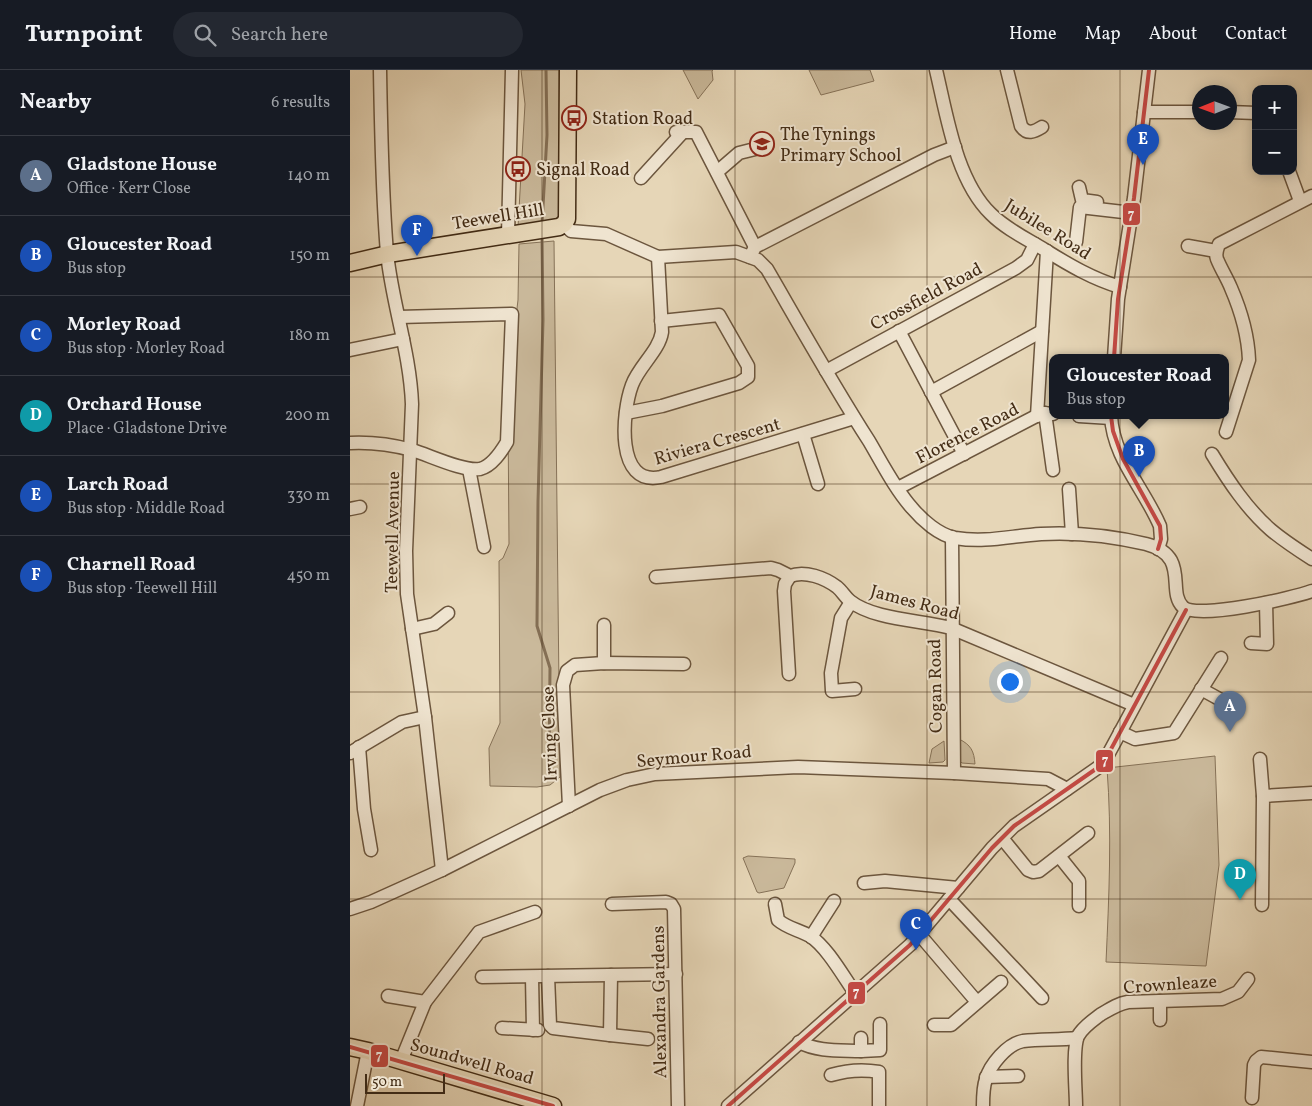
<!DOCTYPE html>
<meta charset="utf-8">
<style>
body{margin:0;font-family:Vollkorn,serif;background:#242831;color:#f1f3f6}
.controls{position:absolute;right:15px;top:15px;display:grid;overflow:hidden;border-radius:10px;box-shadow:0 2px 12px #0003}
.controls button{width:45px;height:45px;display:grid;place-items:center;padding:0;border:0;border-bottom:1px solid #363941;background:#171b24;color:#f1f3f6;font:25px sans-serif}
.compass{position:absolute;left:842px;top:15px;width:45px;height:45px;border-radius:50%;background:#171b24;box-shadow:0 2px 12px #0003;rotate:269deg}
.scale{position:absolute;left:15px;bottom:12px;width:80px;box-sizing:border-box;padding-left:5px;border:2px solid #432c15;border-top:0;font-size:14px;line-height:18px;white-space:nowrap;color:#432c15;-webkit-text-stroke:4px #efe4d0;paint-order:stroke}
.you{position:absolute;left:659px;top:611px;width:18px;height:18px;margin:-12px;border:4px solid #fff;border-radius:50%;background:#1a73e8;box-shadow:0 0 0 8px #1a73e833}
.badge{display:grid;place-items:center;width:32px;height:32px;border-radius:50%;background:#8c9099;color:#fff;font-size:16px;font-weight:700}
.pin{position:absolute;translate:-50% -41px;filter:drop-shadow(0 1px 2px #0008)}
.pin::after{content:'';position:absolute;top:26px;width:18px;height:15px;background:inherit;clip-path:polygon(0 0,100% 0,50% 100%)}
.popup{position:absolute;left:699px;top:284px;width:180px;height:65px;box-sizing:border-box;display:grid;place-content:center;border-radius:10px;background:#171b24;filter:drop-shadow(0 1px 4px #0005);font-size:16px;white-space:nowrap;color:#9ea1a6}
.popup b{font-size:19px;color:#f1f3f6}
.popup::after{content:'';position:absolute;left:50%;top:100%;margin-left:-10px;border:10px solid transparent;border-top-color:#171b24}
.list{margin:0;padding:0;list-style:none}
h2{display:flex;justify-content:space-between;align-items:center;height:65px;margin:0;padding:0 20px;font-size:21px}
h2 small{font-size:16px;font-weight:400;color:#9ea1a6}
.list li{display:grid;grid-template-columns:32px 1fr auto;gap:15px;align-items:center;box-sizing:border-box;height:80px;padding:0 20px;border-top:1px solid #363941}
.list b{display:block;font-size:19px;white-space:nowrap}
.list p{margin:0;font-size:16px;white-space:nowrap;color:#9ea1a6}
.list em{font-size:16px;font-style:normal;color:#9ea1a6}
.icon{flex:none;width:28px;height:28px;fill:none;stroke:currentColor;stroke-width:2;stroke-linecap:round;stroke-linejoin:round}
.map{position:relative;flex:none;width:962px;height:1036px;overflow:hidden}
header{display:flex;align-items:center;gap:30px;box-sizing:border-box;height:70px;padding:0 25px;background:#171b24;border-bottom:1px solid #363941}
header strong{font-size:24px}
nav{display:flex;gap:28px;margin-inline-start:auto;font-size:18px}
.search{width:350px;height:45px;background:#242831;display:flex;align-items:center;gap:12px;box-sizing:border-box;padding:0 18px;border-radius:28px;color:#9ea1a6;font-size:19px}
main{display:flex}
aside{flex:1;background:#171b24}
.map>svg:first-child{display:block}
</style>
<header>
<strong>Turnpoint</strong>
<div class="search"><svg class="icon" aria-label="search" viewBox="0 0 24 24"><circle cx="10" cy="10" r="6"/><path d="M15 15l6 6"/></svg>Search here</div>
<nav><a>Home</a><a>Map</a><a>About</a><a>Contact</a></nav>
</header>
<main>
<aside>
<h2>Nearby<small>6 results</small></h2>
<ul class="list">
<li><span class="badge" style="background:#5c6f8a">A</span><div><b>Gladstone House</b><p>Office · Kerr Close</p></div><em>140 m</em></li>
<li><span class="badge" style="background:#1a4fb4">B</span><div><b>Gloucester Road</b><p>Bus stop</p></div><em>150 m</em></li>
<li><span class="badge" style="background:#1a4fb4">C</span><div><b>Morley Road</b><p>Bus stop · Morley Road</p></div><em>180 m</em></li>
<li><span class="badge" style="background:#0f9aa8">D</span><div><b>Orchard House</b><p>Place · Gladstone Drive</p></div><em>200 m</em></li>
<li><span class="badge" style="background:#1a4fb4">E</span><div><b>Larch Road</b><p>Bus stop · Middle Road</p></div><em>330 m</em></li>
<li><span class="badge" style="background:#1a4fb4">F</span><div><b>Charnell Road</b><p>Bus stop · Teewell Hill</p></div><em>450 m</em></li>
</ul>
</aside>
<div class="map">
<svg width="962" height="1036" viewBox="0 0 962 1036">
<rect width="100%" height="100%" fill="#e6d6b7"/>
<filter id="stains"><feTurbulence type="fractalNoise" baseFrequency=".004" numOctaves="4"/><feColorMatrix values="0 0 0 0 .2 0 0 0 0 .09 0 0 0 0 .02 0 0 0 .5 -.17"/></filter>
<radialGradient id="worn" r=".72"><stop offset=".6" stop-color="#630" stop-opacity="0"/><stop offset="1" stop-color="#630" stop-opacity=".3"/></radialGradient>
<g fill="#cab99b" stroke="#867258">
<polygon points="171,0 209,0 209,145 204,153 168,157 175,34"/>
<polygon points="333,0 363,0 362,1 363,10 348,29"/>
<polygon points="459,0 520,0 524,11 471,25"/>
<polygon points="204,171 210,707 200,715 187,717 140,716 139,678 150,653 149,491 153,488 159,474 158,344 161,288 168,230 169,174"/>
<path d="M609,669C621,675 624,681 625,694L612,693L609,690Z"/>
<polygon points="594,671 595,690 593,692 579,693 582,679"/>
<path d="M865,686L869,795L856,896L756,892C759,826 762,764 757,698Z"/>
<polygon points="398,786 445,789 445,793 434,818 409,823 407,822 393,788"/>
</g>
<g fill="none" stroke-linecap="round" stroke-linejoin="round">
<g stroke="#846f55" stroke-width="3">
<polyline points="192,154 197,65 196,0"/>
<polyline points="192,166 193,250 188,431 187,556 200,598 199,705"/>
</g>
<defs>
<g id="minor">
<path d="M30,0C31,61 32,123 37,183C42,233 60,282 62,334L56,481L57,524L75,647L92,800"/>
<path d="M586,0C597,46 606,110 641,144C656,159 677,169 695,180C719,195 743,209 770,217"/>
<path d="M657,0L671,56C677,65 684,62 692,57"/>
<polyline points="794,42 849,42"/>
<polyline points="879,42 906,43"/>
<polyline points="326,62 346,62 405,177"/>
<polyline points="939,101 950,131"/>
<polyline points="367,102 389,83 417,76"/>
<polyline points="291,108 333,62"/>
<polyline points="729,117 732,130 747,132"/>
<path d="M214,154L221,161L256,164L308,187L386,182L408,190L417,199C450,256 483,315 519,371C532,393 545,419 562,438C572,450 589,465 605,468C636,473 660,466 691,464C726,462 762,466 796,474C841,486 816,521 833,537C847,550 943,528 962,521"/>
<polyline points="158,165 162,0"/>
<polyline points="726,172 730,137 782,143"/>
<polyline points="838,176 866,181"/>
<path d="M308,187L312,262C309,281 289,296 282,315C272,342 265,417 311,407L504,348"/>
<polyline points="400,187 405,177 584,85 605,77"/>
<polyline points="549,261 614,384"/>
<polyline points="0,280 53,269"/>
<polyline points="764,288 768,229 784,128 799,0"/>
<polyline points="476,301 666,198 677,190 685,174"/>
<polyline points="581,322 692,261"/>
<polyline points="276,343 312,336 389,313 398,307 398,296 369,245 311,251"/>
<polyline points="695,343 703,400"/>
<polyline points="687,346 697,181"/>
<polyline points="729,346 761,348"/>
<path d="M761,346C763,388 794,418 810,456L811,469L808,479"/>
<path d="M876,362L899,290C898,265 891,241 881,218C877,208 871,199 867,189C865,183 867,180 869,174L962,126"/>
<polyline points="453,364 468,414"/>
<path d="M0,373C20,372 43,375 62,380C79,385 114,402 130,399C142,396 151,382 157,372L162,244L49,247"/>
<path d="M862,384C879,412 897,439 921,460C934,471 948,480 962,489"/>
<polyline points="119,399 134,477"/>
<polyline points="548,418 692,343 703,344"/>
<polyline points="719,419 722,464"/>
<polyline points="0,439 10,437"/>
<polyline points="602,467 604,703"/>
<path d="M306,507L421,498L428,500L440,506C455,500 475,508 487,517C492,521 495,527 500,531C524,550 572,550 601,558L784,635"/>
<polyline points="501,532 491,548 481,603 482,621 505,619"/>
<polyline points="254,555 254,593"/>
<polyline points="62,559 84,554 98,543"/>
<polyline points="901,573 917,574 916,533"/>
<polyline points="439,604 434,521 435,514 440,506"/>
<polyline points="851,619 871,630"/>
<polyline points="770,662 785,669 824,663 871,588"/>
<polyline points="9,677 14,739 21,780"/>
<polyline points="0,683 52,652 75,647"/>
<polyline points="910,689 913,726"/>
<polyline points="219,736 213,615 217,601 225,595 254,593 334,594"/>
<polyline points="652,768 678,800 683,802 689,801 738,763"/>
<polyline points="709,786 729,811 729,836"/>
<polyline points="514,813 535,811 608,818"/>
<polyline points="599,829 692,928"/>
<polyline points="262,834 316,832 321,834 324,839 328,1036"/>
<path d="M425,834L428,850C437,858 449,860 460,866C477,877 493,906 505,923"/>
<polyline points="912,835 913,726 962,723"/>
<polyline points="0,839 21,832 92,800 250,720 277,710 305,704 448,697 604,703 698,709 717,719"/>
<polyline points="569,864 627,932"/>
<polyline points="461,867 484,831"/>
<polyline points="198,906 200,955 203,958 260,965 261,905"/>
<polyline points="132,907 326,904"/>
<polyline points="182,907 183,960"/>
<polyline points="38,926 75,932"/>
<polyline points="810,931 810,950"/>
<polyline points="584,955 601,955 651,912"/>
<polyline points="152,958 188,960"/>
<polyline points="260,965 298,969"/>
<path d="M449,972C468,982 490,980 511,981V968"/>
<polyline points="511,981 530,980 530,954"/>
<polyline points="51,991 75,932 129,862 185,842"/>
<path d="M481,1005C498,1000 512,999 529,1002V1036"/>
<polyline points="636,1007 668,1006"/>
<polyline points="902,1028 904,995 906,991 911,987 962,992"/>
<polyline points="7,1036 18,981"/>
<polyline points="378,1036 560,875 642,778 664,756 753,694 836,540"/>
<path d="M633,1036C633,1027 633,1017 636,1009C640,995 657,974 673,971C691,969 709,970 727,968"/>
<path d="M726,1036C726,1020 722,980 728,966C733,957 742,951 750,945C760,939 767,934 778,932L872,929L888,922L898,909"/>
</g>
<g id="major">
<polyline points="0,193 38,184 209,157 214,154 217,149 218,0"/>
<polyline points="0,977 18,981 203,1036"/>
</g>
</defs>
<use href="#minor" stroke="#6c563e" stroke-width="15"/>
<use href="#major" stroke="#432c15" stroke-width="19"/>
<use href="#minor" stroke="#efe4d0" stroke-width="12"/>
<use href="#major" stroke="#e6d6b7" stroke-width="16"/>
<defs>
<g id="bus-1">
<polyline points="764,288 768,229 784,128 799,0"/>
<polyline points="761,346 763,361 773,389 810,456 811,469 808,479"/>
<polyline points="0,977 203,1036"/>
<polyline points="378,1036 560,875 642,778 664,756 753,694 836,540"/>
</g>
</defs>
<use href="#bus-1" stroke="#efe4d0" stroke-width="8"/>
<use href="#bus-1" stroke="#c64945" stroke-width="4"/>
</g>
<path fill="none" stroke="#432c15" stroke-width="1" stroke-opacity="0.55" d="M192,0V1036M385,0V1036M577,0V1036M770,0V1036M0,207H962M0,414H962M0,622H962M0,829H962"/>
<defs>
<symbol id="bus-ring" viewBox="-11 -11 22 22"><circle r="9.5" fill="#efe4d0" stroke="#8f2418" stroke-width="1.5"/><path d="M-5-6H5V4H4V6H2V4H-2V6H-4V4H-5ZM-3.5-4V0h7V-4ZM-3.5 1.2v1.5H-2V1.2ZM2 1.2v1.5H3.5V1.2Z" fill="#8f2418"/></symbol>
<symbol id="school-ring" viewBox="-11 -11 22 22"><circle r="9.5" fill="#efe4d0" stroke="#8f2418" stroke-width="1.5"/><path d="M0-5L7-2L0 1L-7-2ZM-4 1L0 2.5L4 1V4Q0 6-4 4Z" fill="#8f2418"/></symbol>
</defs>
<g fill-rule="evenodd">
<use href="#bus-ring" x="210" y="34" width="28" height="28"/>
<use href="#school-ring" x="398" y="60" width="28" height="28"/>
<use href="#bus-ring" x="154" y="85" width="28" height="28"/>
</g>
<g text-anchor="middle" stroke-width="4" stroke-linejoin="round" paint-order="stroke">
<g font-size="18" fill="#432c15" stroke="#efe4d0" text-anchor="start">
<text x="242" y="54">Station Road</text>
<text x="430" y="70">The Tynings<tspan x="430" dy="21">Primary School</tspan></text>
<text x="186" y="105">Signal Road</text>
</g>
<g font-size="18" fill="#432c15" stroke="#efe4d0">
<text transform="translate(148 146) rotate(-9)" y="6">Teewell Hill</text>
<text transform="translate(698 159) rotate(32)" y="6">Jubilee Road</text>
<text transform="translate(576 226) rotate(-28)" y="6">Crossfield Road</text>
<text transform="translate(617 363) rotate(-27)" y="6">Florence Road</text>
<text transform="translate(367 371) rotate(-16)" y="6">Riviera Crescent</text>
<text transform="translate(42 462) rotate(-89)" y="6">Teewell Avenue</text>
<text transform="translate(565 532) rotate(15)" y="6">James Road</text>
<text transform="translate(585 616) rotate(-91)" y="6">Cogan Road</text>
<text transform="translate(199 664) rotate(-92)" y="6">Irving Close</text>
<text transform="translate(344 686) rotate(-5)" y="6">Seymour Road</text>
<text transform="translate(820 914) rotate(-4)" y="6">Crownleaze</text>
<text transform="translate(309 932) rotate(-91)" y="6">Alexandra Gardens</text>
<text transform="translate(122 991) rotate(16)" y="6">Soundwell Road</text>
</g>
</g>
<g stroke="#efe4d0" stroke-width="2">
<rect x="772" y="132" width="19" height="24" rx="5" fill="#c64945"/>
<rect x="745" y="679" width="19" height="24" rx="5" fill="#c64945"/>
<rect x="497" y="911" width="19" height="24" rx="5" fill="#c64945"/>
<rect x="20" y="974" width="19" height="24" rx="5" fill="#c64945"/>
</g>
<g font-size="14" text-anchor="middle" font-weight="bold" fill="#fff">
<text x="781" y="149">7</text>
<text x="755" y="695">7</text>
<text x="506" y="927">7</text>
<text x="29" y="990">7</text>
</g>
<rect width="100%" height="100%" filter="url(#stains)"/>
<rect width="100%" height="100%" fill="url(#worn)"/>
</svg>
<div class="controls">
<button>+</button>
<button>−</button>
</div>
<svg class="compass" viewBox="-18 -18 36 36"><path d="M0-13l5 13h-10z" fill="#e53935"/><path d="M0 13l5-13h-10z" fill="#9ea1a6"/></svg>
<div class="scale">50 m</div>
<div class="you"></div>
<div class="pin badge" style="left:880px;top:662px;background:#5c6f8a">A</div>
<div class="pin badge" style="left:789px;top:407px;background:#1a4fb4">B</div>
<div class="popup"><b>Gloucester Road</b>Bus stop</div>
<div class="pin badge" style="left:566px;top:880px;background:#1a4fb4">C</div>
<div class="pin badge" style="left:890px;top:830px;background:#0f9aa8">D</div>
<div class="pin badge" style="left:793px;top:95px;background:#1a4fb4">E</div>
<div class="pin badge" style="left:67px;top:186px;background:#1a4fb4">F</div>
</div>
</main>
